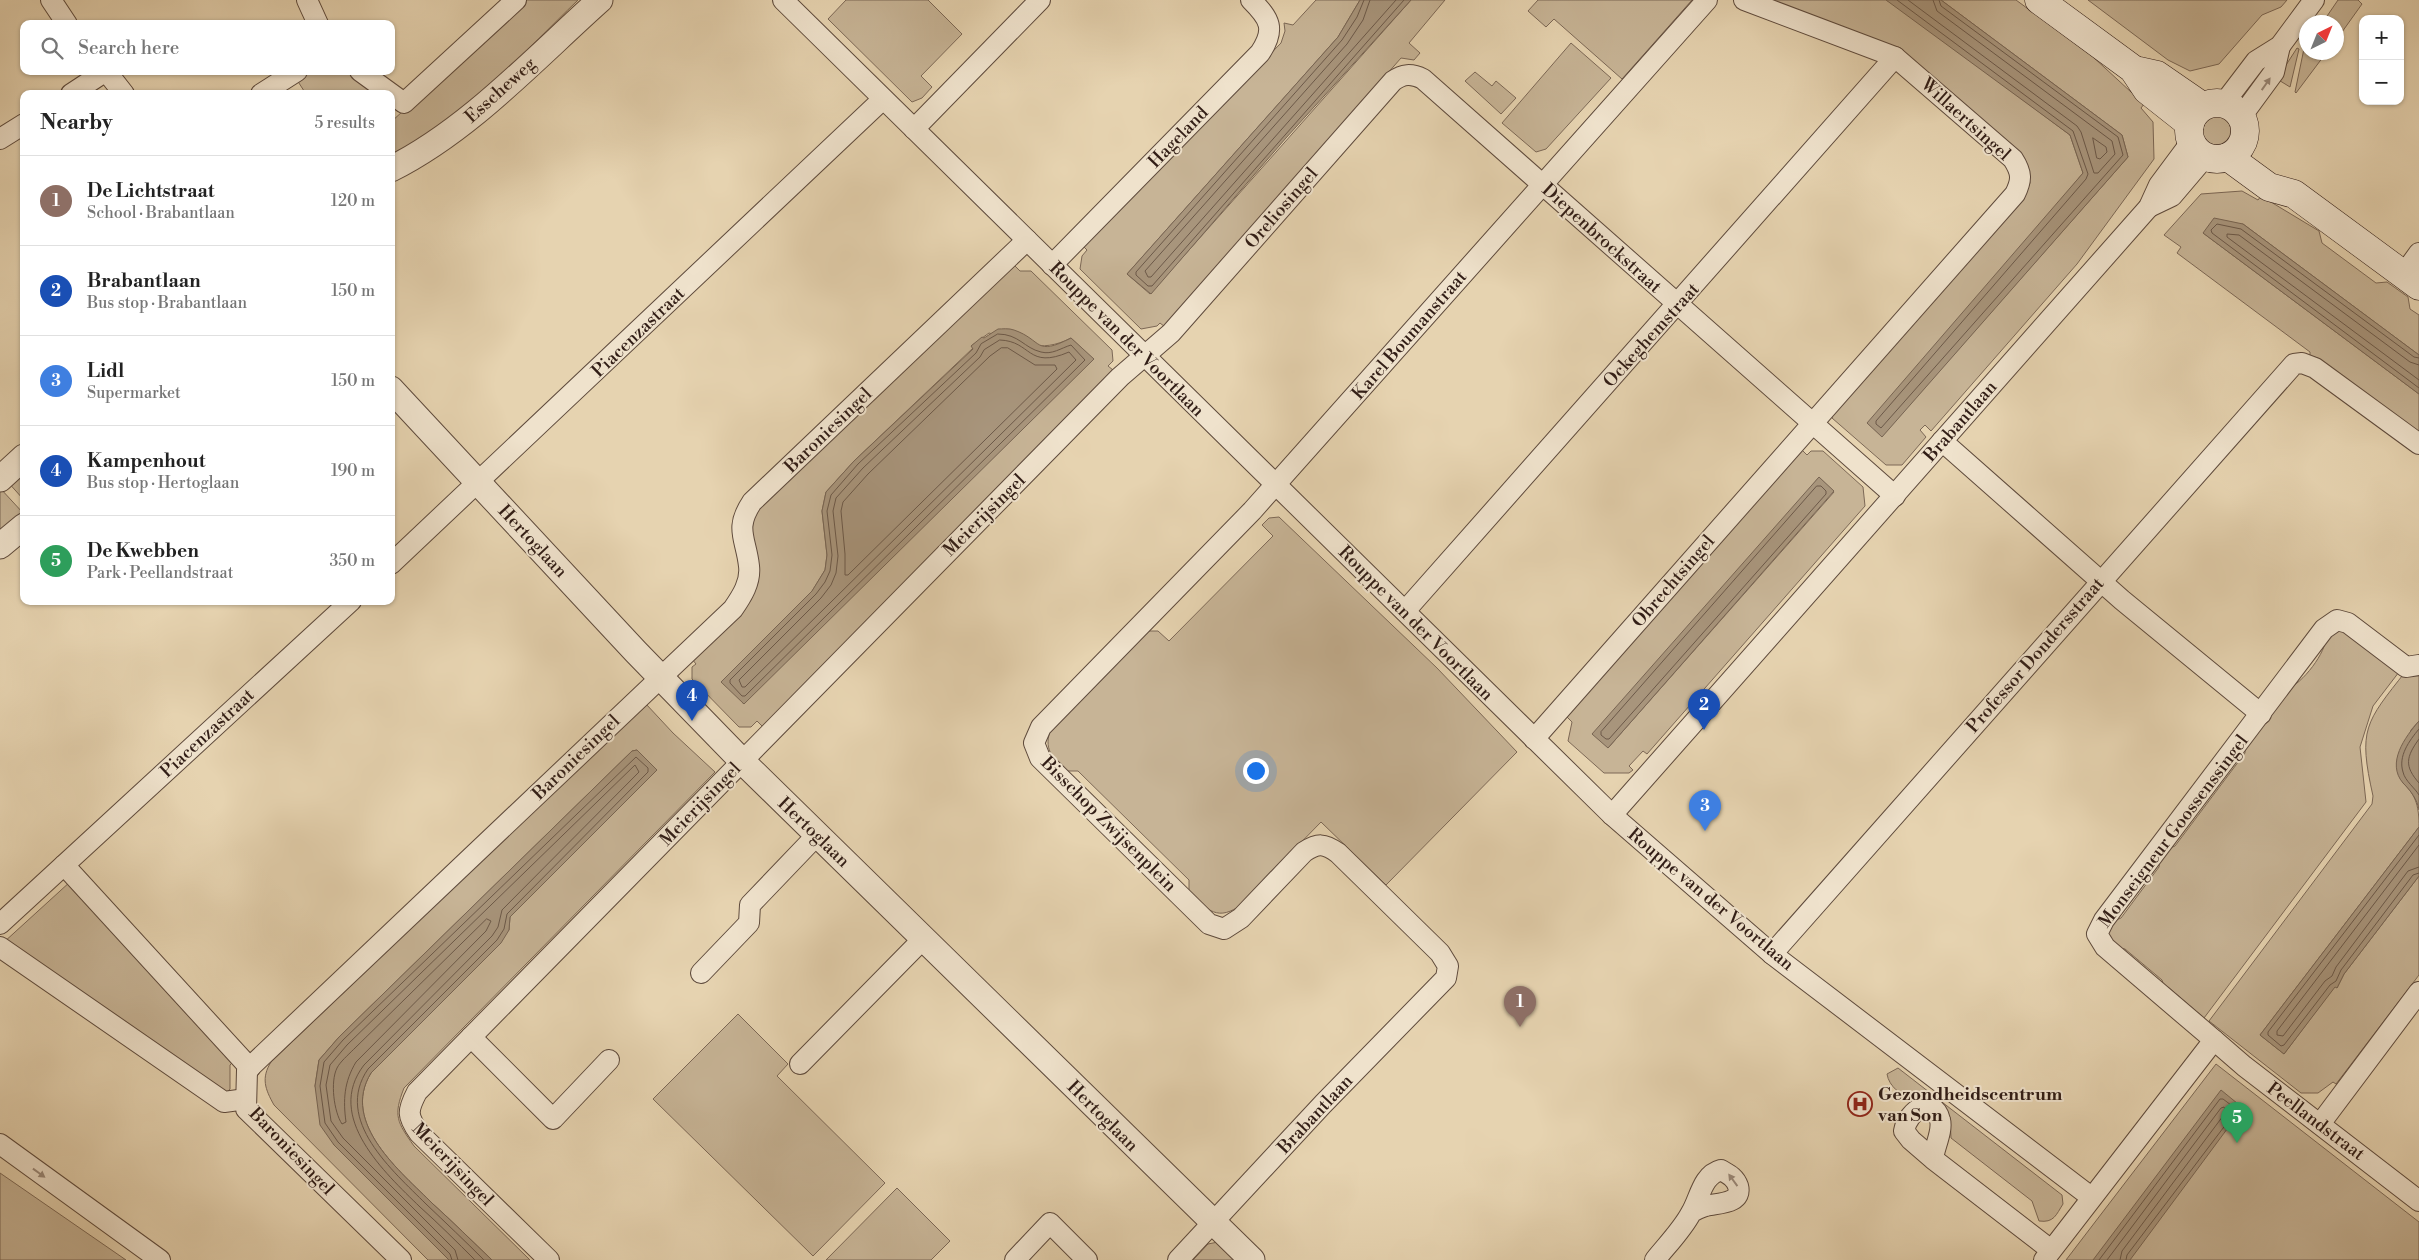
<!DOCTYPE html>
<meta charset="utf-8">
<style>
body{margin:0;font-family:"Libre Bodoni",serif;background:#f2f2f2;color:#222}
.controls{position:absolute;right:15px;top:15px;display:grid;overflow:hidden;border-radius:10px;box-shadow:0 1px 4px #0004}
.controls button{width:45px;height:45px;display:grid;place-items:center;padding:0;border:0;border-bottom:1px solid #e0e0e0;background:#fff;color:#222;font:25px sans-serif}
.compass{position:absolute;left:2299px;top:15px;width:45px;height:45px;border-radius:50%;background:#fff;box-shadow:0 1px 4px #0004;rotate:43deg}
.you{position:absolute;left:1255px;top:770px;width:18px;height:18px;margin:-12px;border:4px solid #fff;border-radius:50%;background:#1a73e8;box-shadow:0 0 0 8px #1a73e833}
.badge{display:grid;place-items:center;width:32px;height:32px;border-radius:50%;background:#0f766e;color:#fff;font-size:16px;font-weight:700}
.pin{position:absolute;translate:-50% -41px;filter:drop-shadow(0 1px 2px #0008)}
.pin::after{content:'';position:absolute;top:26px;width:18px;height:15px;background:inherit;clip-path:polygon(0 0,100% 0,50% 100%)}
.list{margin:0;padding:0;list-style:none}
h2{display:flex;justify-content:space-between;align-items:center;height:65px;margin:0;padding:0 20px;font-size:21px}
h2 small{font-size:16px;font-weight:400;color:#767676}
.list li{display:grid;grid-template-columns:32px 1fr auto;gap:15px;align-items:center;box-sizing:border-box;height:90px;padding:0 20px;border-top:1px solid #e0e0e0}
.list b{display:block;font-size:19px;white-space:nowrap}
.list p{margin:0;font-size:16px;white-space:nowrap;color:#767676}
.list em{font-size:16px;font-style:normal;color:#767676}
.icon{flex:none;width:28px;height:28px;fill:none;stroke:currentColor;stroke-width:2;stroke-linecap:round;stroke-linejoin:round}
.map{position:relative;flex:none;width:2419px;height:1260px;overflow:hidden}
.search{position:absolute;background:#fff;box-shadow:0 1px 4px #0004;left:20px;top:20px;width:375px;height:55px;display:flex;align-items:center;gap:12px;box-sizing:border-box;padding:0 18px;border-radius:10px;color:#767676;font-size:19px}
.panel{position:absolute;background:#fff;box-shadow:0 1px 4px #0004;left:20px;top:90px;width:375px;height:515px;border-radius:10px}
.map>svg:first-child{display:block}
</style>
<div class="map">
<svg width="2419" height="1260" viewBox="0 0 2419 1260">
<rect width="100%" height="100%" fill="#e6d3b0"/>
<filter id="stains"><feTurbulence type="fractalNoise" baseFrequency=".004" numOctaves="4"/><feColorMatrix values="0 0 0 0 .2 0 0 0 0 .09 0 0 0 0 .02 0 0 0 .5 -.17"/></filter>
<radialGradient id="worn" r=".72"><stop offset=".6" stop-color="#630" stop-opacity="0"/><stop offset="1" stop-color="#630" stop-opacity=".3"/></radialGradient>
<g fill="#c7b496" stroke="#7c6856" fill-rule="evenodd">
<path d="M524,0H578C523,53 461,123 391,154V122Z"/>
<polygon points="846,0 928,0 962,34 921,76 932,87 922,98 912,102 828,19"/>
<polygon points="1316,0 1360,0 1338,37 1127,274 1150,294 1411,0 1445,0 1409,43 1420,53 1414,60 1401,58 1165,327 1160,323 1157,326 1141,329 1080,269 1082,256 1087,250 1083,246 1281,43 1285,31 1284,23 1293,25"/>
<polygon points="1538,0 1692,0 1622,79 1554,19 1546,27 1528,11"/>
<polygon points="1766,0 1886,0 1896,5 2070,135 2083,173 1874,429 1882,436 2128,157 2122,135 1941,0 2016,0 2092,56 2144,104 2141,108 2153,122 2154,159 2077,264 1931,431 1925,425 1920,430 1926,437 1902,465 1886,465 1832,418 1834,412 2026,192 2030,183 2027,167 1912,59"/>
<polygon points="2088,0 2287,0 2281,7 2262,15 2219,64 2190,71 2168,60"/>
<polygon points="2338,0 2358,0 2362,4 2337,39 2336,22 2323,22"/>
<polygon points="2306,39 2306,52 2326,53 2296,93 2295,92"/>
<polygon points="1571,43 1611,78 1546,149 1536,152 1502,123"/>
<polygon points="2297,48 2299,49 2290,87 2277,79"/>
<polygon points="310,71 349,71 380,94 306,94 297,80"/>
<polygon points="1475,72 1492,86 1496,81 1516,98 1501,114 1465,81"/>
<circle cx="2216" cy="130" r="15"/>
<polygon points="2242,191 2258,200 2261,196 2319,231 2322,243 2376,283 2387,282 2408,297 2410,309 2419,315 2419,355 2243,224 2203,233 2419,394 2419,433 2318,358 2310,356 2310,352 2177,253 2181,247 2164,235 2201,194"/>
<path d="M1014,265L1020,271H1031L1112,350L1113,361L1108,366L1113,370L763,727L757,721L751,727H739L692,679V667L696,664L692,659L742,612L751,600L755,588L750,523L759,507ZM989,333C1021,342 1040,354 1071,338L1093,359L743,704L825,570L827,555L822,511L826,492L854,461L973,348L971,346Z"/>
<path d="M1800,448L1807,455L1811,451H1823L1863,487L1865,506L1647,754L1643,751L1629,766L1633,770L1629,773H1604L1568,741L1572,722L1565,715ZM1819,477L1834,492L1608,748Z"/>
<polygon points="24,463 24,500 6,480"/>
<polygon points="0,488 24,514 0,535"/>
<path d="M1279,517L1437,668L1517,752L1386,885L1321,822L1238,907C1215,922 1205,907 1189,891V880L1078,771H1066C1052,758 1043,748 1051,729L1148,631H1158L1169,641L1273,536L1262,525L1269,518Z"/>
<path d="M2341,628L2399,672L2373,706L2360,747L2366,802L2204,1018L2168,987L2165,990L2162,980L2125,949L2114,947L2107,932L2111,922L2121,918L2159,867C2160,856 2164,850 2175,846L2245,753V744L2287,689C2302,684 2327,652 2326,636Z"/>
<path d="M2406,671H2419V721L2411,730L2403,783C2417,796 2419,808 2419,827L2260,1035L2284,1054L2335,986L2337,988L2344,974L2419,876V975L2336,1084L2333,1082L2318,1093H2301L2209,1021L2372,804L2373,796C2358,729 2365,723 2406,671Z"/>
<path d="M646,704L673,733L715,772L404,1088C393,1116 397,1122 414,1146L530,1260H492C472,1241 453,1222 433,1204C401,1172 340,1123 371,1073L509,930L510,917L657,770L637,750L632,751L339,1037L319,1060L315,1086L334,1145L449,1260H428L274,1105C265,1089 261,1078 271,1062Z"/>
<polygon points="71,881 235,1060 230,1065 230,1089 226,1094 3,943"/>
<polygon points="738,1014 788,1064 777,1076 885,1183 813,1256 653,1099"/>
<polygon points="2216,1064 2419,1222 2419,1260 2066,1260"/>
<path d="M1898,1068L2062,1195L2063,1204C2056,1215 2054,1223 2039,1221L2032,1201L1951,1138L1950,1118L1924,1097L1911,1101C1901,1094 1889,1087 1887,1074Z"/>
<polygon points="0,1173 126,1260 0,1260"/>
<polygon points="897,1188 950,1241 931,1260 826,1260"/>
<polygon points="1218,1242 1239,1260 1193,1260 1208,1244"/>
</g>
<g fill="#a8957c" stroke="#786553">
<polygon points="1360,0 1411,0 1286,138 1151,294 1127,274 1338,37"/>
<polygon points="1886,0 1941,0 2122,135 2128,157 1882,437 1867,423 2083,173 2070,135"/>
<polygon points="2214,218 2243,224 2419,355 2419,394 2203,233"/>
<path d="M998,329C1002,329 1009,328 1014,330C1043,340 1034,357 1071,338L1094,359L744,704L721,682L812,591L825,570L827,555L822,511L826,492L854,461L973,349L971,346L982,337L984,338Z"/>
<polygon points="1819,477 1834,491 1608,748 1592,734"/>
<path d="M2419,721V810C2417,799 2411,791 2403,783C2386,763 2405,737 2419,721Z"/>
<path d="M637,750L657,770L510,917L509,930L501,943L371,1073C340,1123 401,1172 433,1204C453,1222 472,1241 492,1260H449L334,1145L320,1125L315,1086L319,1060L339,1037L632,751Z"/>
<polygon points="2419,827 2419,876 2344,974 2337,988 2335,987 2284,1054 2260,1035"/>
<polygon points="2221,1090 2243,1108 2247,1107 2248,1111 2236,1117 2130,1260 2093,1260"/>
</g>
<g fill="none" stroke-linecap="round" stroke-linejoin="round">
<g stroke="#6c5949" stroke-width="1">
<polyline points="1364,0 1357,17 1342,40 1136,272 1136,275 1148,286 1152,286 1404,0"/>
<polyline points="1370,0 1363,20 1347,44 1145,271 1148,277 1151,277 1396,0"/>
<polyline points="1897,0 2073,131 2088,174 2086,179 1876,421 1876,424 1881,428 2123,155 2118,137 1941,6 1939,0"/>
<polyline points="1908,0 2077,126 2081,132 2094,173 2098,173 2115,154 2112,141 1937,11 1933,0"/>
<polygon points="2093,138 2106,147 2107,152 2100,159 2097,158"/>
<path d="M998,334C1019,334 1024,348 1041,352C1052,355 1061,348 1071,345L1085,360L745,696H742L730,683V680L816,594L825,582L830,571L832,555L827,511L831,495L858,464L976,353L981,344Z"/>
<path d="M1000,340C1032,341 1027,370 1069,352L1076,360L745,687H742L739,680L821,598L831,585L836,573L838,556L833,511L836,498L863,468L980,357L984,350Z"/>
<polygon points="1008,348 1035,365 1055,365 1057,369 848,575 845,575 845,554 841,511 843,502 868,474 990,356 1001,348"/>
<polyline points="2419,358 2414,357 2241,229 2217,224 2211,230 2212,233 2419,388"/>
<polyline points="2419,365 2410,362 2239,235 2227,234 2227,237 2419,380"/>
<polygon points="1817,486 1821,486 1826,491 1826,494 1609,739 1606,739 1601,735 1601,732"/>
<path d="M2419,729C2409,741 2398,756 2403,772C2405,781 2415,788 2419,795"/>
<path d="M2419,739C2406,757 2404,766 2419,783"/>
<polyline points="2419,835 2268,1032 2268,1035 2281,1046 2284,1045 2330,985 2336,981 2341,970 2413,875 2419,873"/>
<polyline points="2419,845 2277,1031 2277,1035 2283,1036 2325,981 2332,976 2336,967 2408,871 2419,867"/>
<path d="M487,919L491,921L486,931L356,1062C344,1082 343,1100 346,1122L342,1124C334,1112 330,1082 337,1068C340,1062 348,1055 353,1050Z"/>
<path d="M452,1260L450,1254L338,1142L325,1123L320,1086L324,1062L343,1040L636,757L648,768V772L507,914L504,929L497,940L368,1069C333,1120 393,1171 426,1204C446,1223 465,1241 484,1260"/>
<path d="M458,1260L455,1250L343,1138L331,1121L326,1085L330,1065L347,1045L635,765L639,772L502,910L498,927L492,936L364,1065C324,1117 385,1173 420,1207C439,1224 457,1242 475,1260"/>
<polyline points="2099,1260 2220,1099 2223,1099 2235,1108 2236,1111 2127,1255 2126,1260"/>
<polyline points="2107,1260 2221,1108 2224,1107 2226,1112 2122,1251 2120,1260"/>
</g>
<defs>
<g id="minor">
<polyline points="51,0 67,24"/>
<polyline points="307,0 318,24"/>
<polyline points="783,0 1612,815 1772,954 2091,1197"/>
<polyline points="106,71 124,94"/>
<polyline points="360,71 404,103 516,0"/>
<polyline points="71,94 106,71"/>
<polyline points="261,94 297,71"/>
<polyline points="2224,103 2256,61 2280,46 2314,0"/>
<polyline points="2241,117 2274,72 2280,46"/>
<polyline points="914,129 1040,0"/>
<polyline points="0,139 24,124"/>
<polyline points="2149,207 2172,196 2206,156"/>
<path d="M1052,265L1260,53C1276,29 1270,19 1251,0"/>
<polyline points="2403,275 2419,253"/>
<polyline points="1942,441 2122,600 2261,714"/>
<polyline points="391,564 883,99"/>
<polyline points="1405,611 1895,57"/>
<path d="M1534,739L2015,194C2022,180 2022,173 2013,159L1895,57L1744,0"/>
<polyline points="1612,815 2149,207 2159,185 2191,142"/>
<polyline points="64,865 250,1068"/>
<polyline points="0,924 351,601"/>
<polyline points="0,947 224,1102 246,1099"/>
<polyline points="1772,954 2294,364 2302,363 2315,368 2419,444"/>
<polyline points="701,973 749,923 750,905 817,835"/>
<polyline points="471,1037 553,1119 609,1060"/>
<polyline points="2214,1040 2244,1066 2419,1201"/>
<polyline points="800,1064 923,939"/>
<polyline points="2320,1124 2419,992"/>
<polyline points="0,1144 160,1260"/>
<path d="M1933,1159L1911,1140L1904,1131C1908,1109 1934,1095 1940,1120C1943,1131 1934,1148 1933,1159L2051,1250"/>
<path d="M401,1260L246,1109L247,1070L733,609C742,596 751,582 749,566C746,538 734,529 752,502L1027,240"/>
<path d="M549,1260L419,1133C407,1116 407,1111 417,1092L1120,377L1171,333L1393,81C1403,74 1411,73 1423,79L1895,496"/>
<polyline points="1015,1260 1050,1223 1087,1260"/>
<path d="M1178,1260L1323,1104L1446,978L1448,966L1440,953L1338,853C1324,843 1318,843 1304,852L1241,918L1224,929L1209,924L1040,758L1034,743L1041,727L1252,511L1707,0"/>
<path d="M1655,1260C1667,1245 1682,1230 1691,1213C1700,1198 1702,1175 1721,1170C1728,1174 1735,1177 1738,1186C1743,1204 1717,1203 1706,1206C1701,1207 1696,1210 1692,1212"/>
<polyline points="2044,1260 2214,1040 2105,947 2097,934 2104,920 2324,629 2337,620 2348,623 2406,667 2419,665"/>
</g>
<g id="tertiary">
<path d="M391,169C469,130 535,58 600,0"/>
<polyline points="391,389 636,652 742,761 1252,1260"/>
<polyline points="0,479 24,457"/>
<polyline points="0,546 24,526"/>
</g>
<g id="secondary">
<polyline points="2039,0 2133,69 2147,90 2190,124"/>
<polyline points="2139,71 2157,75 2202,106"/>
<circle cx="2217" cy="131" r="28"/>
<polyline points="2228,157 2269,187 2294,194 2419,286"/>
</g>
</defs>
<use href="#minor" stroke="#5e4a3c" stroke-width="22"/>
<use href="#tertiary" stroke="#5e4a3c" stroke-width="27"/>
<use href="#secondary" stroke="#311d16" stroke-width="29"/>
<use href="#minor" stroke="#efe2cc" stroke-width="20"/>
<use href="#tertiary" stroke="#efe2cc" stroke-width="25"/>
<use href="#secondary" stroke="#efe2cc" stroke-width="28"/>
</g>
<defs><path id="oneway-solid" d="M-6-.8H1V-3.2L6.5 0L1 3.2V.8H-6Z" transform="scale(1.25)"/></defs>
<g fill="#9a897a">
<use href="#oneway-solid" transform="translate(2266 84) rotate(-55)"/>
<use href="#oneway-solid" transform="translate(39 1173) rotate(36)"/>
<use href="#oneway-solid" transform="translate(1733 1180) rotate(-126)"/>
</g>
<defs>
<symbol id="hospital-ring" viewBox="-11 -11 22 22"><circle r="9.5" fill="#efe2cc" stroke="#8f2418" stroke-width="1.5"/><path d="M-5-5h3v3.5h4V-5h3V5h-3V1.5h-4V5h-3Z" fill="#8f2418"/></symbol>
</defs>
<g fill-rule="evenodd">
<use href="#hospital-ring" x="1846" y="1090" width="28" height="28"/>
</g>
<g text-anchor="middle" stroke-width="4" stroke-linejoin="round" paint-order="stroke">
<g font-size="18" fill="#311d16" stroke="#efe2cc">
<text transform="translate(500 90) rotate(-42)" y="6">Esscheweg</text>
<text transform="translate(1966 119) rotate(42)" y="6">Willaertsingel</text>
<text transform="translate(1178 137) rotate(-46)" y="6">Hageland</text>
<text transform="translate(1281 208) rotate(-49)" y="6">Oreliosingel</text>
<text transform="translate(1602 238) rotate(42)" y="6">Diepenbrockstraat</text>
<text transform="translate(638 332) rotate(-44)" y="6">Piacenzastraat</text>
<text transform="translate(1409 335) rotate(-49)" y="6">Karel Boumanstraat</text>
<text transform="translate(1651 335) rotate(-48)" y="6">Ockeghemstraat</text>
<text transform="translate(1127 339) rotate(45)" y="6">Rouppe van der Voortlaan</text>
<text transform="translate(1960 421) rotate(-49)" y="6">Brabantlaan</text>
<text transform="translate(828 430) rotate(-44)" y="6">Baroniesingel</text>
<text transform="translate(984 515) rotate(-45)" y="6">Meierijsingel</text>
<text transform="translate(533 541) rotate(47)" y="6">Hertoglaan</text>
<text transform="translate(1673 581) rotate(-49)" y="6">Obrechtsingel</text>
<text transform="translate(1416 623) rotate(45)" y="6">Rouppe van der Voortlaan</text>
<text transform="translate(2035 655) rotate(-49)" y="6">Professor Dondersstraat</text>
<text transform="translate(207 733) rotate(-43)" y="6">Piacenzastraat</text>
<text transform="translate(576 757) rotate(-44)" y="6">Baroniesingel</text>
<text transform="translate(700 804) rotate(-46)" y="6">Meierijsingel</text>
<text transform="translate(1109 824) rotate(45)" y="6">Bisschop Zwijsenplein</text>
<text transform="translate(2173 831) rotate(-53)" y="6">Monseigneur Goossenssingel</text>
<text transform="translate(814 832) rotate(44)" y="6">Hertoglaan</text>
<text transform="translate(1711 899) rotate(40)" y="6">Rouppe van der Voortlaan</text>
<text transform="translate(1315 1114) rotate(-47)" y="6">Brabantlaan</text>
<text transform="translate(1103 1116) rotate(45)" y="6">Hertoglaan</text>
<text transform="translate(2316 1121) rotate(37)" y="6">Peellandstraat</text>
<text transform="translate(292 1151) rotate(46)" y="6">Baroniesingel</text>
<text transform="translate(453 1164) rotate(46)" y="6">Meierijsingel</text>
</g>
<g font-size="18" font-weight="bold" fill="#311d16" stroke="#efe2cc" text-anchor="start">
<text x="1878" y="1100">Gezondheidscentrum<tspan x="1878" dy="21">van Son</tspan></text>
</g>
</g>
<rect width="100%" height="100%" filter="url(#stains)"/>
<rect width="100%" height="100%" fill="url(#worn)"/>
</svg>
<div class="controls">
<button>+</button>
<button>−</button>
</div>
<svg class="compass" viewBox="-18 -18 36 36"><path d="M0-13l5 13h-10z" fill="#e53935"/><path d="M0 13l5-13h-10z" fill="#767676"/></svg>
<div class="you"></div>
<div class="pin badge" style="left:1520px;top:1027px;background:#8d6e63">1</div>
<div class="pin badge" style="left:1704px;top:730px;background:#1a4fb4">2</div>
<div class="pin badge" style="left:1705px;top:831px;background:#3f7fe0">3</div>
<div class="pin badge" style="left:692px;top:721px;background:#1a4fb4">4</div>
<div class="pin badge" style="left:2237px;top:1143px;background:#2e9e5b">5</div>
<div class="search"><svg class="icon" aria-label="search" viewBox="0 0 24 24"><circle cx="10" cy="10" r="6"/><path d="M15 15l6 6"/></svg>Search here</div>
<section class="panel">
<h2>Nearby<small>5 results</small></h2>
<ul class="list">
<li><span class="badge" style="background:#8d6e63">1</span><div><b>De Lichtstraat</b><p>School · Brabantlaan</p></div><em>120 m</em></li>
<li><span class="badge" style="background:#1a4fb4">2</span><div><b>Brabantlaan</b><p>Bus stop · Brabantlaan</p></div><em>150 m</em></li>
<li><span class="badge" style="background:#3f7fe0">3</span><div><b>Lidl</b><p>Supermarket</p></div><em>150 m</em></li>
<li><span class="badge" style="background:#1a4fb4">4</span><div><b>Kampenhout</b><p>Bus stop · Hertoglaan</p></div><em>190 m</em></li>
<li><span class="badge" style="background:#2e9e5b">5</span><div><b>De Kwebben</b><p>Park · Peellandstraat</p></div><em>350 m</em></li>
</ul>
</section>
</div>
